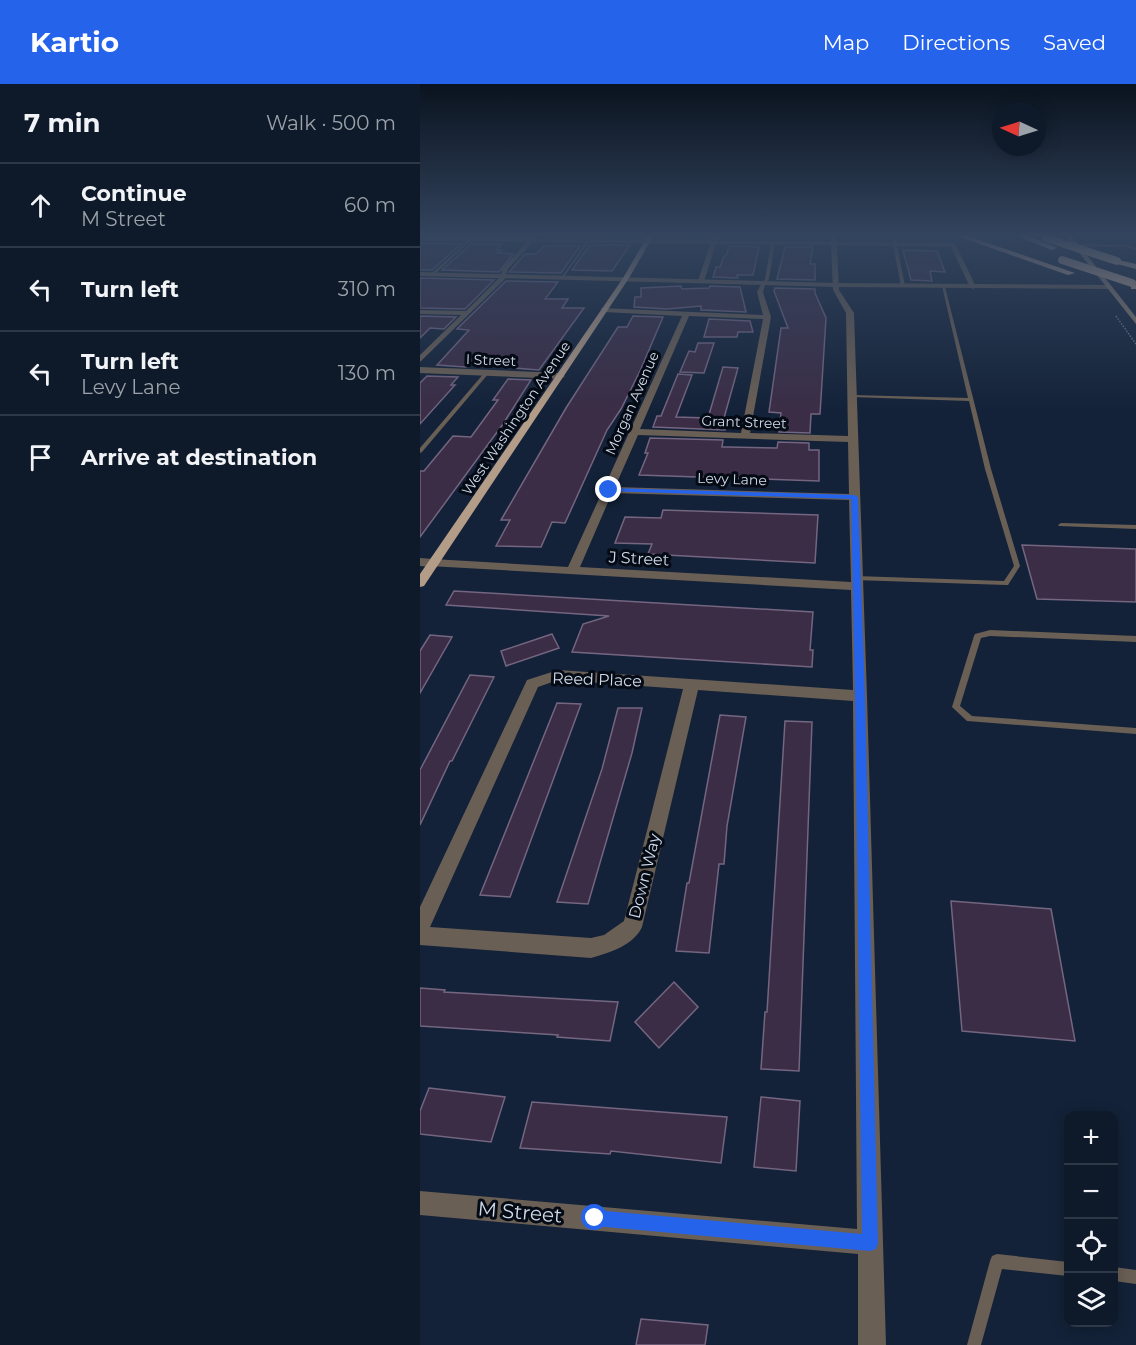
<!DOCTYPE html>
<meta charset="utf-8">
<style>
body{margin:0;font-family:Montserrat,sans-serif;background:#172332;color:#f1f3f6}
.controls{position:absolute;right:18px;bottom:18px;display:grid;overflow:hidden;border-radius:12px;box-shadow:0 3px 15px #0003}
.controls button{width:54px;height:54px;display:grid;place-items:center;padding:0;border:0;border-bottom:2px solid #2e3847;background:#0e1a2a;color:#f1f3f6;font:30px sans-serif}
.compass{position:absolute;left:572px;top:18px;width:54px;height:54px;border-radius:50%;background:#0e1a2a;box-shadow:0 3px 15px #0003;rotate:274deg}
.stop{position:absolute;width:18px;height:18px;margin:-14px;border:4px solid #2563eb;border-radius:50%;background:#fff}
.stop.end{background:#2563eb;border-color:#fff;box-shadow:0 2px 6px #0008}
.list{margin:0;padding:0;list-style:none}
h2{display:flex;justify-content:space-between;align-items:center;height:78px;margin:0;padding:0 24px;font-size:26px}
h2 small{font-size:20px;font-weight:400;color:#9ba1a8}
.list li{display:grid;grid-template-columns:39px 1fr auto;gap:18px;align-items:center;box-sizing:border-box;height:84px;padding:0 24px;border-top:2px solid #2e3847}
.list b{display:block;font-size:22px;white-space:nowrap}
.list p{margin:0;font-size:20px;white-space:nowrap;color:#9ba1a8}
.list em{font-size:20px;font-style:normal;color:#9ba1a8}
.icon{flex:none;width:33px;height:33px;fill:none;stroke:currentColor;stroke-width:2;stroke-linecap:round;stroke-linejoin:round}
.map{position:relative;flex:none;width:716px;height:1261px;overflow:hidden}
header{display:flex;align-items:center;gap:36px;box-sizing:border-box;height:84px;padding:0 30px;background:#2563eb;color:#fff}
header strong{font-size:28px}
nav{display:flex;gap:33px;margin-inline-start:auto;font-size:21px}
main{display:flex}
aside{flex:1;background:#0e1a2a}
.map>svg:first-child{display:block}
</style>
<header>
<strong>Kartio</strong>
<nav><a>Map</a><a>Directions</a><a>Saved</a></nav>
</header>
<main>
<aside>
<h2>7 min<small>Walk · 500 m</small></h2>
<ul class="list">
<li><svg class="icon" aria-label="ahead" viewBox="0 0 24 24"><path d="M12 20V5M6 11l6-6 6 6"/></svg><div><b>Continue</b><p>M Street</p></div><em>60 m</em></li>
<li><svg class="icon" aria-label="left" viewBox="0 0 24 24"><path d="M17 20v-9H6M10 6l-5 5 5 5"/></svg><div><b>Turn left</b></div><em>310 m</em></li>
<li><svg class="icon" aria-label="left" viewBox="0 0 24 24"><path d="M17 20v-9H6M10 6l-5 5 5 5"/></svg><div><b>Turn left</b><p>Levy Lane</p></div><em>130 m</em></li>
<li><svg class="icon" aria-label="arrive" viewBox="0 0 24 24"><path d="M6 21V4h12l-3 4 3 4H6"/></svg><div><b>Arrive at destination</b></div></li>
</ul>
</aside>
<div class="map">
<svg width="716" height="1261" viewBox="0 0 716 1261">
<rect width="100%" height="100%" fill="#132238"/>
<g fill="#3b2d46" stroke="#746581" stroke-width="1.5">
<polygon points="0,159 41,160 12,186 0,186"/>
<polygon points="51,160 82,160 76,166 82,166 78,169 93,170 79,188 22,186"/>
<polygon points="183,161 210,161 192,187 152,186 169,162"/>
<polygon points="124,162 160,162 141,189 89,188 105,170 116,170"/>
<polygon points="309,162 339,163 333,191 317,191 318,194 293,193 296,183 300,183 304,172 306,172"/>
<polygon points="365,163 393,163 390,180 395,180 395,196 357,195"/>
<polygon points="483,166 517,167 525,188 510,187 512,197 491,196"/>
<polygon points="0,194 74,196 45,225 0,224"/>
<polygon points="86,197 138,198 125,215 148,215 142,224 164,224 119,286 94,284 96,281 89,281 95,273 55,272 46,283 17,281 49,246 37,245"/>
<polygon points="261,202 262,205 289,204 290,202 320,203 326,228 281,226 281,222 247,225 214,223 215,213 221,213 221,204"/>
<polygon points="355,204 395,205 395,209 406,234 400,330 391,330 390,349 359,348 361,329 349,328 361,244 368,244 354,207"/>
<polygon points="0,232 36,233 24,245 10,244 0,254"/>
<polygon points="213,232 243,233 220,287 201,325 187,346 145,439 132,438 121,463 76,462 90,436 81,436 146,324 198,243 207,243"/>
<polygon points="289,235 330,237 333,248 318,248 317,253 284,253"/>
<polygon points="278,259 294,259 284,289 260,288 269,267 275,268"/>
<polygon points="303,283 318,284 304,334 307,334 305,346 233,343 237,332 241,332 258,290 272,291 256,333 288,334"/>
<polygon points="7,292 38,293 31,301 35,301 0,340 0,299"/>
<polygon points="88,295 111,296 83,340 0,453 0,387 4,387 33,352 51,353 78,316 73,316"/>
<polygon points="230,354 303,356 302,363 308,363 357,364 358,358 389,359 389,366 399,366 399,397 219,391 228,369 225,369"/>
<polygon points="243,426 398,431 395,479 228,470 232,460 195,459 205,433 241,434"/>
<polygon points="602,461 716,465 716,518 617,515"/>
<polygon points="34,507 393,528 390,566 393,566 392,583 152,568 163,540 189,532 26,521"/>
<polygon points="132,550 139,564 86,582 81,567"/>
<polygon points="10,551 32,553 0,609 0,567"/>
<polygon points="50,591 74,593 32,677 30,677 0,741 0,686"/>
<polygon points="137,619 161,620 90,813 60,811"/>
<polygon points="198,624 222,624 212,669 168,820 137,818 182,685"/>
<polygon points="300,631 326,633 307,742 304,780 299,780 289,869 256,867 267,799 269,799"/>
<polygon points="365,637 392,638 379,987 341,985 345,928 347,928"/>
<polygon points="531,817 631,825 655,957 542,947"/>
<polygon points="254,898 278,923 239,964 215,938"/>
<polygon points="0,904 25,906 24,908 198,918 190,957 137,953 138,951 0,942"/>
<polygon points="9,1004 85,1013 71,1058 0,1050 0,1027"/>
<polygon points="341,1013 380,1017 376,1087 334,1083"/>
<polygon points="112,1018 307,1033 301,1079 191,1067 190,1070 100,1064"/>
<polygon points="221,1235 288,1241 285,1261 216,1261"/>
</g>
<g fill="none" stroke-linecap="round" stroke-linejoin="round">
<polyline stroke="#738092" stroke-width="1.5" stroke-dasharray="1.5 1.5" stroke-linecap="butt" points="696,232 716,260"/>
<g fill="#6a5f55" fill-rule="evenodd">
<polygon points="54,151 57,151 14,191 12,191 12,189"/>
<polygon points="171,151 174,151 143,194 141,194"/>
<polygon points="471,151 475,151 485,202 483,203 481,202"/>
<polygon points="353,158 355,159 349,195 344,200 342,199 345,195 351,159"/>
<polygon points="656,160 707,161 716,164 716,166 707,163 655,162"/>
<polygon points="522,202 525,203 571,385 600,482 588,501 586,501 434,496 433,494 436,492 584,497 594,482 565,385 549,317 432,313 430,312 432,311 548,314"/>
<polygon points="65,288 69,289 2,368 0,369 0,364"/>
<polygon points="641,439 716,441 716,445 639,442 638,441"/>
<polygon points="570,546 716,552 716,558 570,552 561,554 540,622 552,632 716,644 716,650 547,637 532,623 554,552 555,550"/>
<polygon points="577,1170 648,1178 648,1192 582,1185 561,1261 547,1261 570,1177 572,1172"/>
<polygon points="694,1183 716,1186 716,1200 694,1197"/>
</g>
<g fill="#6a5f55" fill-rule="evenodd">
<path d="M112,151H119L116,155L291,156L293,151H299L297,157L410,158V151H416V158L533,159L536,161L556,203L553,205L550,203L531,163L417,161L419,206L434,229L447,612L466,1261H438V1170L0,1131V1107L437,1145L433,617L278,606L222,843C214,861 189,869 171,874L0,861V823L107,596L138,586L433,606L431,506L9,482V476L13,475L148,483L262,232L184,228L181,224L343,231L337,208L342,198H346L343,208L351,233L330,349L428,352L426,229L413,206L411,161L296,160L284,197L281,199L278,197L290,160L113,158L88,185L84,196L0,278V271L41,231L0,230V226L46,227L79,194L83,184L106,158L0,157V153L110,154ZM269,232L343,235L321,349L220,345ZM218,351L428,358L429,410L195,403ZM192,409L429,416L431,498L160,483ZM138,596L263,605L204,837L184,851L171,854L10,843L118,603Z"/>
<polygon points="0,283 141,289 145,292 141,295 0,289"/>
</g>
<g fill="#6a5f55" fill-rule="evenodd">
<polygon points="0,188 416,199 690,201 693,203 690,205 416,203 0,192"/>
<polygon points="0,474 13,475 19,479 13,483 0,482"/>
</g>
<polygon fill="#938172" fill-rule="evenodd" points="645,151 651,151 716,233 716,240"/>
<polygon fill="#b39c88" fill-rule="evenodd" points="228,151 234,151 209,194 4,502 0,503 0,490 203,194"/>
<g fill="#d1b49c" fill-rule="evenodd">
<polygon points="534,151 545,151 655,189 648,191"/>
<polygon points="596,151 606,151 638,164 631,166"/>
<polygon points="694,175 716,180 716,185 694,179"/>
<rect x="711" y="201" width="5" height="4"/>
</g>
<g stroke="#d1b49c" stroke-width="8">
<polyline points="626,154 697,177"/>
<polyline points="642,176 712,199"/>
</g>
</g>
<linearGradient id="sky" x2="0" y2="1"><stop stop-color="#0a131f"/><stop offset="0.46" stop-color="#33445e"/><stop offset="1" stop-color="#33445e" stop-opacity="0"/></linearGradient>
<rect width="716" height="328" fill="url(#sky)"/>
<polygon fill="#2563eb" points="189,404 434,411 438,413 445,612 458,1159 456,1165 450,1167 175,1142 170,1140 167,1134 170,1129 175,1126 442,1150 435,612 431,415 186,407"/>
<g text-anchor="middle" stroke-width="6" stroke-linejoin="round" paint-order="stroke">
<g font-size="14" fill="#d0dae9" stroke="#050b15">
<text transform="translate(71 276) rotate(2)" y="5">I Street</text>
<text transform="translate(212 319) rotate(-66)" y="5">Morgan Avenue</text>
<text transform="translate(96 334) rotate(-56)" y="5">West Washington Avenue</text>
<text transform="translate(324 338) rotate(2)" y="5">Grant Street</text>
<text transform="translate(312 395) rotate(2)" y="5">Levy Lane</text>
</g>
<g font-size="16" fill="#d0dae9" stroke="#050b15">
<text transform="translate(219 474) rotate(3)" y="6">J Street</text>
<text transform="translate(177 595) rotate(2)" y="6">Reed Place</text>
<text transform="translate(224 792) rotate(-76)" y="6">Down Way</text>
</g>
<g font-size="20" fill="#d0dae9" stroke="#050b15">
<text transform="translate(100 1128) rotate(5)" y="7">M Street</text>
</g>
</g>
</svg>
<div class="controls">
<button>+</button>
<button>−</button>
<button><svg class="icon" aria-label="locate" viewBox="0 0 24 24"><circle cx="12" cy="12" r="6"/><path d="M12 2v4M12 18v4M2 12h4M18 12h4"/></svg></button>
<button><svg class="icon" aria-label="layers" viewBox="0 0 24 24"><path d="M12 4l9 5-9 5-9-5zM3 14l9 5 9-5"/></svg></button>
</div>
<svg class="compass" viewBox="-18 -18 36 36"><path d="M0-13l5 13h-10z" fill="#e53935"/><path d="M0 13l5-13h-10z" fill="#9ba1a8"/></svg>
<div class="stop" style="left:175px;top:1134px"></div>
<div class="stop end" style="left:189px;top:406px"></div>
</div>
</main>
